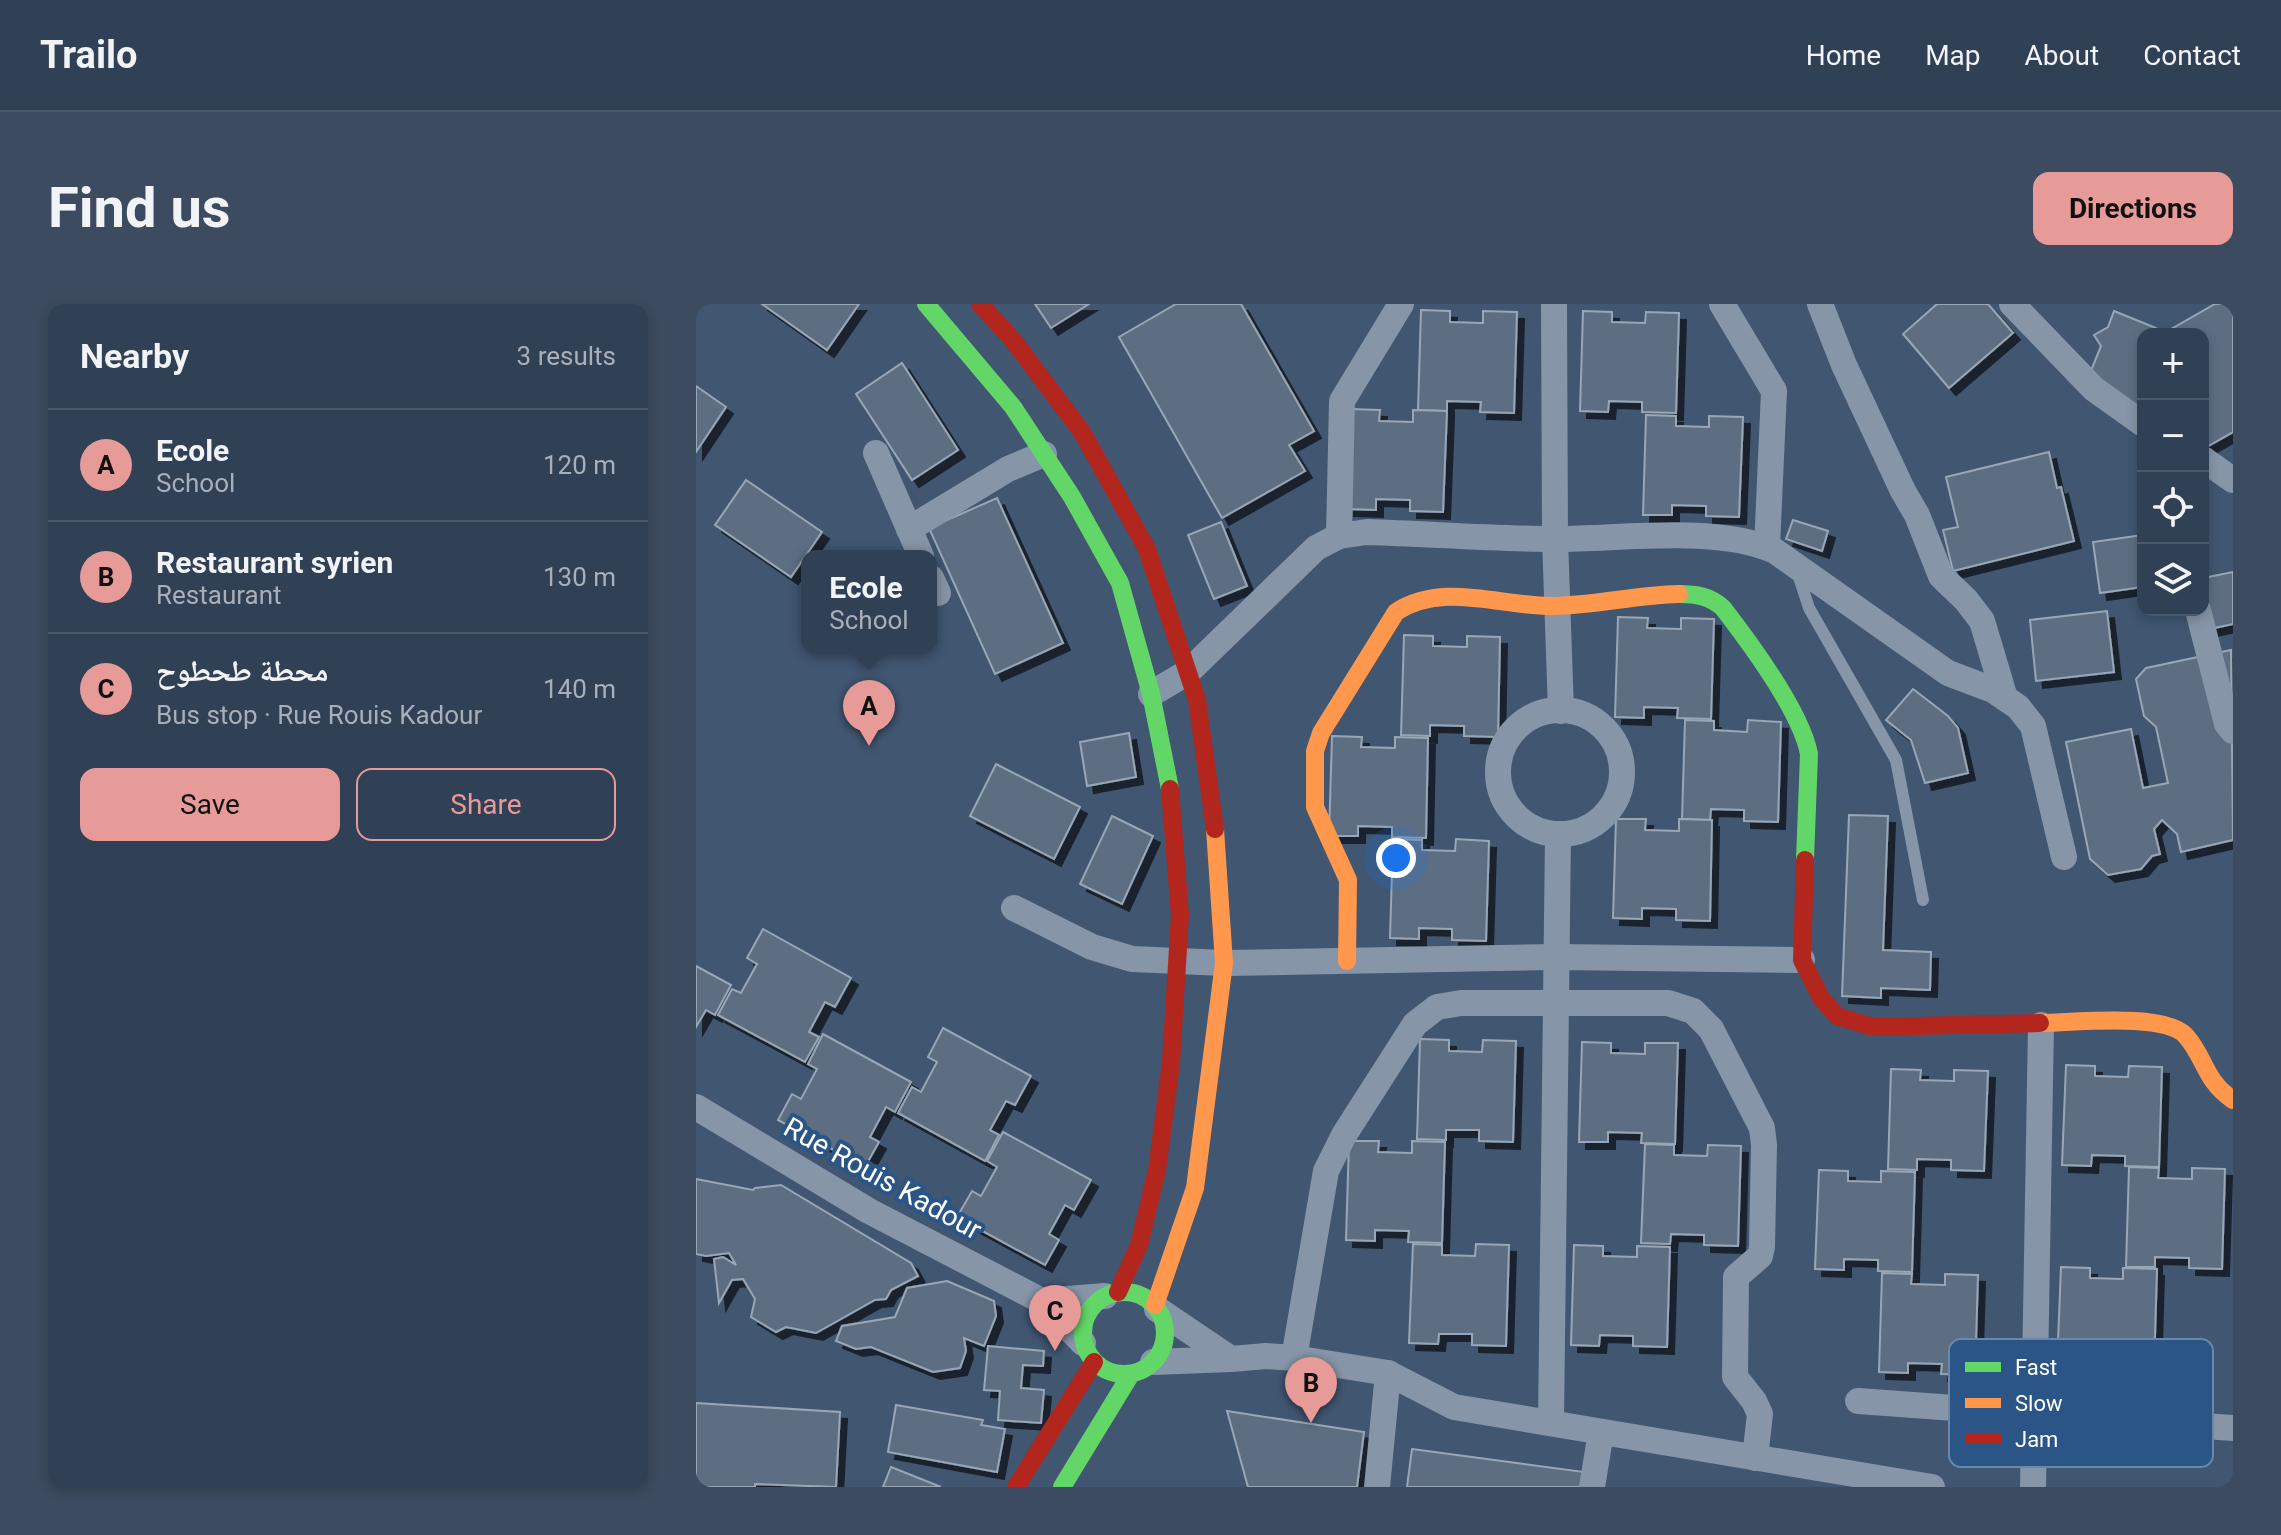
<!DOCTYPE html>
<meta charset="utf-8">
<style>
body{margin:0;font-family:Roboto,"Noto Naskh Arabic",sans-serif;background:#3c4b5f;color:#f1f3f6}
.controls{position:absolute;right:24px;top:24px;display:grid;overflow:hidden;border-radius:16px;box-shadow:0 4px 12px #0003}
.controls button{width:72px;height:72px;display:grid;place-items:center;padding:0;border:0;border-bottom:2px solid #4b596c;background:#304055;color:#f1f3f6;font:40px sans-serif}
.you{position:absolute;left:700px;top:554px;width:28px;height:28px;margin:-20px;border:6px solid #fff;border-radius:50%;background:#1a73e8;box-shadow:0 0 0 12px #1a73e833}
.badge{display:grid;place-items:center;width:52px;height:52px;border-radius:50%;background:#e69b98;color:#111;font-size:26px;font-weight:700}
.pin{position:absolute;translate:-50% -66px;filter:drop-shadow(0 2px 4px #0008)}
.pin::after{content:'';position:absolute;top:42px;width:28px;height:24px;background:inherit;clip-path:polygon(0 0,100% 0,50% 100%)}
.popup{position:absolute;left:105px;top:246px;width:136px;height:104px;box-sizing:border-box;display:grid;place-content:center;border-radius:16px;background:#304055;filter:drop-shadow(0 2px 6px #0005);font-size:26px;white-space:nowrap;color:#a8afb9}
.popup b{font-size:30px;color:#f1f3f6}
.popup::after{content:'';position:absolute;left:50%;top:100%;margin-left:-16px;border:16px solid transparent;border-top-color:#304055}
.list{margin:0;padding:0;list-style:none}
h2{display:flex;justify-content:space-between;align-items:center;height:104px;margin:0;padding:0 32px;font-size:34px}
h2 small{font-size:26px;font-weight:400;color:#a8afb9}
.list li{display:grid;grid-template-columns:52px 1fr auto;gap:24px;align-items:center;box-sizing:border-box;height:112px;padding:0 32px;border-top:2px solid #4b596c}
.list b{display:block;font-size:30px;white-space:nowrap}
.list p{margin:0;font-size:26px;white-space:nowrap;color:#a8afb9}
.list em{font-size:26px;font-style:normal;color:#a8afb9}
.actions{display:flex;gap:16px;padding:24px 32px}
.actions a{flex:1;padding:18px 0;border:2px solid #e69b98;border-radius:16px;text-align:center;font-size:28px;color:#e69b98}
.actions .main{background:#e69b98;color:#111}
.icon{flex:none;width:44px;height:44px;fill:none;stroke:currentColor;stroke-width:2;stroke-linecap:round;stroke-linejoin:round}
.map{position:relative;flex:none;width:1537px;height:1183px;overflow:hidden;border-radius:16px}
header{display:flex;align-items:center;gap:48px;box-sizing:border-box;height:112px;padding:0 40px;background:#304055;border-bottom:2px solid #4b596c}
header strong{font-size:38px}
nav{display:flex;gap:44px;margin-inline-start:auto;font-size:28px}
.intro{display:flex;align-items:center;justify-content:space-between;box-sizing:border-box;height:192px;padding:0 48px}
h1{margin:0;font-size:56px}
.button{padding:20px 36px;border-radius:16px;background:#e69b98;color:#111;font-size:28px;font-weight:700}
main{display:flex;gap:48px;padding:0 48px}
aside{flex:1;background:#304055;border-radius:16px;box-shadow:0 4px 12px #0003}
.map>svg:first-child{display:block}
</style>
<header>
<strong>Trailo</strong>
<nav><a>Home</a><a>Map</a><a>About</a><a>Contact</a></nav>
</header>
<div class="intro"><h1>Find us</h1><a class="button">Directions</a></div>
<main>
<aside>
<h2>Nearby<small>3 results</small></h2>
<ul class="list">
<li><span class="badge">A</span><div><b>Ecole</b><p>School</p></div><em>120 m</em></li>
<li><span class="badge">B</span><div><b>Restaurant syrien</b><p>Restaurant</p></div><em>130 m</em></li>
<li><span class="badge">C</span><div><b>محطة طحطوح</b><p>Bus stop · Rue Rouis Kadour</p></div><em>140 m</em></li>
</ul>
<div class="actions"><a class="main">Save</a><a>Share</a></div>
</aside>
<div class="map">
<svg width="1537" height="1183" viewBox="0 0 1537 1183">
<defs>
<filter id="shadow"><feDropShadow dx="7" dy="7" stdDeviation="0" flood-color="#0009"/></filter>
</defs>
<rect width="100%" height="100%" fill="#405671"/>
<g fill="#5d6e83" stroke="#99a6b5" stroke-width="2" filter="url(#shadow)">
<polygon points="66,0 163,0 131,46"/>
<polygon points="339,0 393,0 355,24"/>
<polygon points="480,0 545,0 618,127 593,141 609,167 526,214 423,33"/>
<polygon points="1241,0 1292,0 1317,29 1253,84 1207,30"/>
<polygon points="1519,0 1537,0 1537,128 1507,145 1507,30 1470,28"/>
<polygon points="725,6 754,7 754,18 787,19 787,7 821,8 818,109 784,108 785,98 751,97 751,107 722,106"/>
<polygon points="887,7 916,8 916,18 949,19 950,8 983,9 980,109 946,108 946,98 913,97 912,108 884,107"/>
<polygon points="1418,7 1460,24 1457,30 1447,30 1445,60 1447,59 1447,123 1392,74 1405,42 1398,31 1412,23"/>
<polygon points="206,59 262,146 216,176 160,90"/>
<polygon points="0,82 30,103 0,148"/>
<polygon points="654,105 684,106 683,117 717,118 717,106 751,107 747,208 714,207 714,196 680,195 680,206 651,205"/>
<polygon points="950,111 980,112 980,122 1013,123 1013,112 1047,113 1043,213 1010,212 1010,202 976,201 976,211 947,211"/>
<polygon points="1353,148 1361,184 1365,183 1378,237 1257,267 1247,226 1262,223 1250,173"/>
<polygon points="50,176 126,228 95,273 19,221"/>
<polygon points="301,194 367,339 299,370 233,224"/>
<polygon points="1097,216 1132,227 1126,247 1090,235"/>
<polygon points="525,218 551,282 518,295 492,231"/>
<polygon points="1447,231 1447,283 1404,289 1397,238"/>
<polygon points="1537,268 1537,320 1514,325 1507,289 1507,274"/>
<polygon points="1411,307 1418,368 1340,377 1334,316"/>
<polygon points="922,313 952,314 951,324 985,325 985,314 1018,315 1015,415 981,414 982,404 948,403 948,414 919,413"/>
<polygon points="708,331 737,332 737,342 771,343 771,332 804,333 802,433 768,432 768,422 734,421 734,432 705,431"/>
<polygon points="1535,346 1537,536 1485,548 1481,530 1466,516 1458,525 1464,550 1456,552 1445,565 1412,571 1394,555 1370,438 1435,425 1447,484 1472,479 1460,423 1448,412 1440,375 1450,364"/>
<polygon points="1217,385 1252,412 1262,424 1272,469 1229,479 1215,436 1190,416"/>
<polygon points="989,416 1018,417 1018,426 1051,428 1052,416 1085,418 1082,518 1048,517 1048,506 1015,505 1014,516 986,515"/>
<polygon points="433,429 440,473 391,482 384,438"/>
<polygon points="636,432 666,433 665,443 699,444 699,433 732,434 730,534 696,533 696,523 662,522 662,532 633,532"/>
<polygon points="300,460 384,503 358,555 274,512"/>
<polygon points="1153,511 1192,512 1187,646 1235,648 1234,686 1185,684 1185,694 1146,692"/>
<polygon points="416,512 457,532 426,600 384,580"/>
<polygon points="920,515 950,515 949,526 983,527 983,515 1016,516 1014,617 980,616 980,605 946,604 946,615 917,614"/>
<polygon points="697,535 726,536 726,546 759,547 760,535 793,537 790,637 756,636 756,625 723,624 723,635 694,634"/>
<polygon points="67,625 155,674 139,703 129,698 113,728 123,733 109,758 22,711 36,685 45,689 61,660 51,654"/>
<polygon points="0,662 35,681 19,711 10,706 0,723"/>
<polygon points="247,724 335,772 319,801 310,797 294,826 303,831 289,857 202,809 216,783 225,788 241,758 232,753"/>
<polygon points="127,730 215,778 199,808 190,803 174,833 183,838 169,863 82,816 96,790 105,795 121,765 112,760"/>
<polygon points="724,735 753,736 753,747 786,748 787,736 820,737 817,838 783,837 783,826 750,826 750,836 721,835"/>
<polygon points="886,738 915,739 915,749 949,750 949,739 982,739 979,840 945,839 946,829 912,828 912,838 883,838"/>
<polygon points="1370,761 1399,762 1399,772 1432,773 1433,762 1466,763 1463,863 1429,862 1429,852 1396,851 1395,862 1366,861"/>
<polygon points="1195,765 1225,766 1224,776 1258,777 1258,766 1292,767 1288,867 1255,866 1255,856 1221,855 1221,866 1192,865"/>
<polygon points="307,828 395,876 378,906 369,901 353,930 363,936 349,961 261,913 276,887 285,892 301,863 291,857"/>
<polygon points="653,837 683,837 682,848 716,849 716,837 749,838 746,939 712,938 713,927 679,926 679,937 650,936"/>
<polygon points="949,840 978,841 978,851 1011,852 1012,841 1045,842 1042,942 1008,941 1008,931 975,930 974,940 945,939"/>
<polygon points="1433,863 1463,864 1462,874 1496,875 1496,864 1529,865 1526,965 1493,964 1493,954 1459,953 1459,963 1430,963"/>
<polygon points="1123,866 1152,867 1152,877 1185,878 1185,867 1219,868 1216,968 1182,967 1182,956 1148,955 1148,966 1119,965"/>
<polygon points="0,875 57,886 59,884 85,881 215,959 222,972 195,986 190,995 179,996 120,1029 90,1023 80,1028 55,1013 59,995 47,975 36,976 23,999 18,955 27,953 40,961 33,949 10,952 0,950"/>
<polygon points="717,940 746,941 746,951 779,952 780,940 813,941 810,1042 776,1041 776,1030 743,1030 742,1040 713,1039"/>
<polygon points="878,941 907,942 907,952 941,953 941,942 974,943 971,1043 937,1042 937,1032 904,1031 903,1042 875,1041"/>
<polygon points="1365,963 1394,964 1394,974 1427,975 1427,964 1461,965 1458,1065 1424,1064 1424,1054 1391,1053 1391,1064 1361,1063"/>
<polygon points="1186,969 1216,970 1215,980 1249,981 1249,970 1282,971 1279,1071 1245,1070 1246,1060 1212,1059 1212,1069 1183,1068"/>
<polygon points="251,977 298,997 300,1012 288,1042 268,1034 270,1047 264,1064 237,1068 175,1043 160,1045 140,1037 146,1022 199,1013 211,984"/>
<polygon points="292,1042 348,1047 347,1062 327,1061 325,1084 348,1086 345,1119 302,1116 304,1087 288,1086"/>
<polygon points="0,1099 144,1108 140,1183 59,1180 59,1183 0,1183"/>
<polygon points="200,1101 287,1116 285,1121 309,1125 301,1168 192,1148"/>
<polygon points="531,1107 668,1128 661,1183 552,1183"/>
<polygon points="716,1145 888,1168 886,1183 711,1183"/>
<polygon points="195,1163 245,1183 187,1183"/>
</g>
<g fill="none" stroke-linecap="round" stroke-linejoin="round">
<polyline stroke="#8695a7" stroke-width="12" points="1101,267 1113,304 1200,456 1227,596"/>
<g stroke="#8695a7" stroke-width="26">
<polyline points="858,0 859,235 865,407"/>
<polyline points="1026,0 1078,87 1071,243"/>
<polyline points="1124,0 1148,61 1207,187 1221,211 1245,272 1270,296 1286,317 1309,394"/>
<polyline points="1316,0 1398,85 1447,120"/>
<polyline points="180,149 225,252"/>
<polyline points="1507,155 1537,176"/>
<polyline points="213,225 312,165 348,150"/>
<polyline points="643,232 646,97 705,0"/>
<polyline points="235,274 242,289"/>
<polyline points="1502,306 1531,420 1537,427"/>
<path d="M455,390L492,368L620,244L643,232L671,228C735,230 798,235 861,235C926,235 1021,221 1079,247L1252,369L1297,386L1322,403L1337,422L1368,553"/>
<circle cx="864" cy="468" r="62"/>
<polyline points="318,604 396,643 436,655 528,659 861,653 1106,656"/>
<polyline points="0,803 173,907 346,997 387,1039"/>
<polyline points="346,997 409,992"/>
<polyline points="461,1005 535,1055 570,1052 598,1054 692,1069 758,1103 1236,1183"/>
<polyline points="598,1054 630,867 648,831 719,720 741,703 765,699 972,699 997,707 1015,725 1066,824 1068,841 1066,943 1064,952 1040,973 1039,1073 1058,1097 1064,1110 1059,1154"/>
<polyline points="457,1058 535,1055"/>
<polyline points="1162,1097 1537,1124"/>
<polyline points="855,1119 862,530"/>
<polyline points="681,1183 692,1069"/>
<polyline points="896,1183 905,1128"/>
<polyline points="1337,1183 1345,721"/>
</g>
<g stroke="#63d668" stroke-width="18">
<polyline points="230,0 317,103 376,193 424,279 455,390 474,485"/>
<path d="M983,290C1000,290 1014,292 1027,304C1054,339 1105,407 1113,450L1109,556"/>
<circle cx="428" cy="1029" r="41"/>
<polyline points="366,1183 435,1070"/>
</g>
<g stroke="#ff974d" stroke-width="18">
<path d="M651,657L652,576L619,503V447L625,429L700,308C748,277 805,303 858,302C900,301 941,291 983,290"/>
<path d="M1344,719C1376,719 1469,708 1490,732C1510,755 1508,776 1537,796"/>
<polyline points="459,1001 499,884 528,659 519,525"/>
</g>
<g stroke="#b3261e" stroke-width="18">
<polyline points="284,0 316,35 386,128 451,245 501,396 519,525"/>
<polyline points="1109,556 1106,656 1125,694 1141,712 1177,723 1344,719"/>
<polyline points="422,988 443,941 461,866 475,759 484,611 474,485"/>
<polyline points="320,1183 398,1058"/>
</g>
</g>
<g text-anchor="middle" stroke-width="8" stroke-linejoin="round" paint-order="stroke">
<g font-size="28" fill="#fff" stroke="#2b5586">
<text transform="translate(187 874) rotate(29)" y="10">Rue Rouis Kadour</text>
</g>
</g>
<rect x="1253" y="1035" width="264" height="128" rx="12" fill="#2b5586" stroke="#6b88aa" stroke-width="2"/>
<rect x="1269" y="1058" width="36" height="10" fill="#63d668"/>
<rect x="1269" y="1094" width="36" height="10" fill="#ff974d"/>
<rect x="1269" y="1130" width="36" height="10" fill="#b3261e"/>
<g font-size="22" fill="#fff">
<text x="1319" y="1071">Fast</text>
<text x="1319" y="1107">Slow</text>
<text x="1319" y="1143">Jam</text>
</g>
</svg>
<div class="controls">
<button>+</button>
<button>−</button>
<button><svg class="icon" aria-label="locate" viewBox="0 0 24 24"><circle cx="12" cy="12" r="6"/><path d="M12 2v4M12 18v4M2 12h4M18 12h4"/></svg></button>
<button><svg class="icon" aria-label="layers" viewBox="0 0 24 24"><path d="M12 4l9 5-9 5-9-5zM3 14l9 5 9-5"/></svg></button>
</div>
<div class="you"></div>
<div class="pin badge" style="left:173px;top:442px">A</div>
<div class="popup"><b>Ecole</b>School</div>
<div class="pin badge" style="left:615px;top:1119px">B</div>
<div class="pin badge" style="left:359px;top:1047px">C</div>
</div>
</main>
